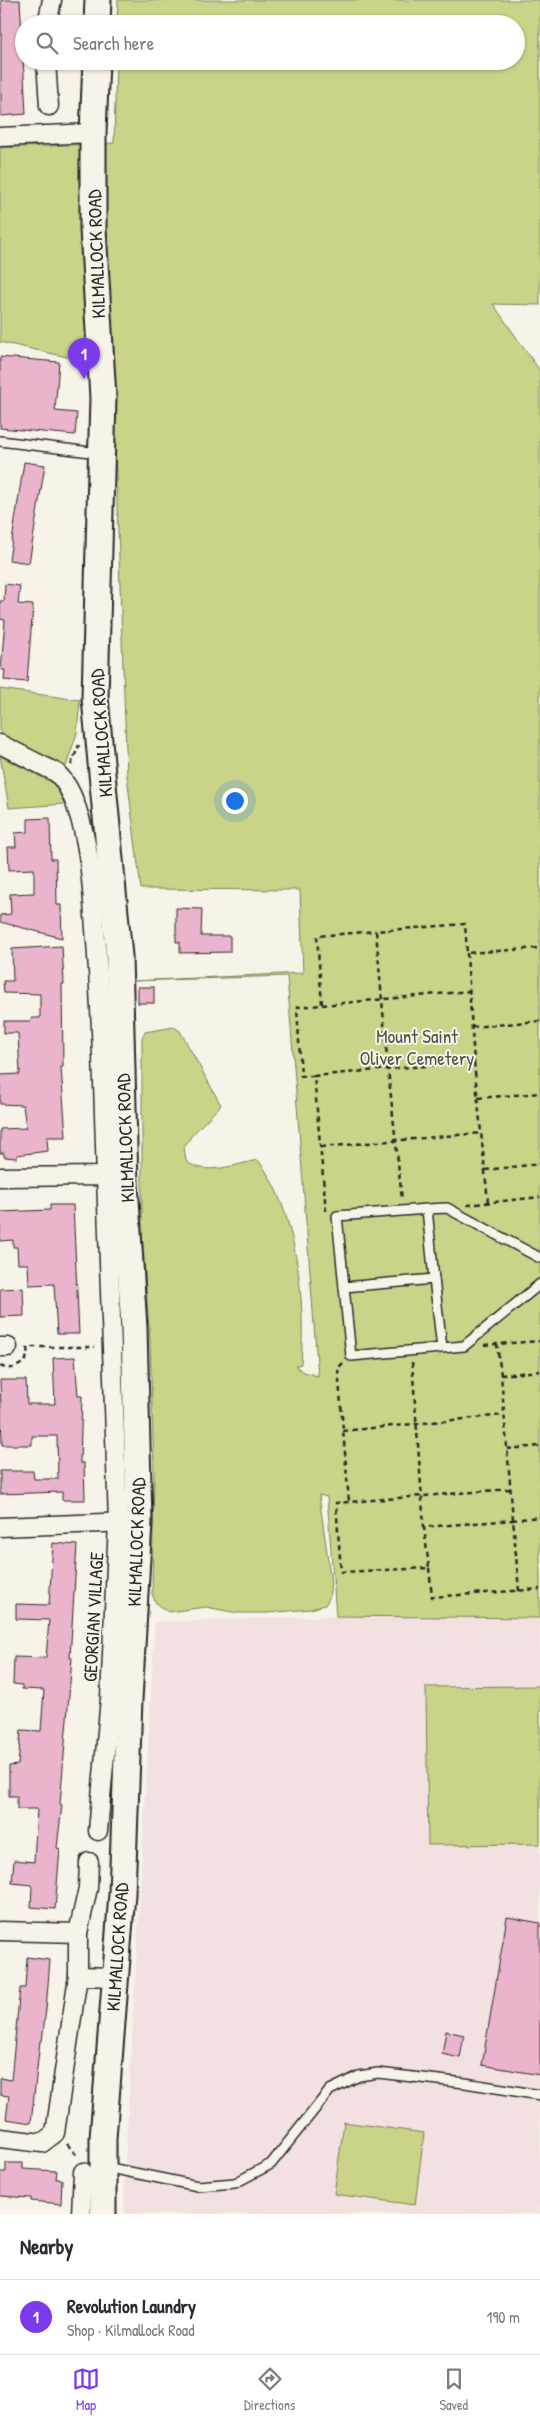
<!DOCTYPE html>
<meta charset="utf-8">
<style>
body{margin:0;font-family:"Patrick Hand",sans-serif;background:#f7f7f7;color:#2b2b33}
.you{position:absolute;left:234px;top:800px;width:18px;height:18px;margin:-12px;border:4px solid #fff;border-radius:50%;background:#1a73e8;box-shadow:0 0 0 8px #1a73e833}
.badge{display:grid;place-items:center;width:32px;height:32px;border-radius:50%;background:#7c3aed;color:#fff;font-size:16px;font-weight:700}
.pin{position:absolute;translate:-50% -41px;filter:drop-shadow(0 1px 2px #0008)}
.pin::after{content:'';position:absolute;top:26px;width:18px;height:15px;background:inherit;clip-path:polygon(0 0,100% 0,50% 100%)}
.list{margin:0;padding:0;list-style:none}
h2{display:flex;justify-content:space-between;align-items:center;height:65px;margin:0;padding:0 20px;font-size:21px}
h2 small{font-size:16px;font-weight:400;color:#7c7c81}
.list li{display:grid;grid-template-columns:32px 1fr auto;gap:15px;align-items:center;box-sizing:border-box;height:75px;padding:0 20px;border-top:1px solid #e1e1e2}
.list b{display:block;font-size:19px;white-space:nowrap}
.list p{margin:0;font-size:16px;white-space:nowrap;color:#7c7c81}
.list em{font-size:16px;font-style:normal;color:#7c7c81}
.icon{flex:none;width:28px;height:28px;fill:none;stroke:currentColor;stroke-width:2;stroke-linecap:round;stroke-linejoin:round}
.map{position:relative;flex:none;width:540px;height:2214px;overflow:hidden}
.search{position:absolute;background:#fff;box-shadow:0 1px 4px #0004;left:15px;right:15px;top:15px;height:55px;display:flex;align-items:center;gap:12px;box-sizing:border-box;padding:0 18px;border-radius:28px;color:#7c7c81;font-size:19px}
.sheet{height:140px;background:#fff}
nav{display:flex;justify-content:space-around;align-items:center;box-sizing:border-box;height:70px;border-top:1px solid #e1e1e2;background:#fff;font-size:14px;color:#7c7c81}
nav a{display:grid;justify-items:center;gap:2px}
nav .on{color:#7c3aed}
.map>svg:first-child{display:block}
</style>
<div class="map">
<svg width="540" height="2214" viewBox="0 0 540 2214">
<rect width="100%" height="100%" fill="#f7f3e8"/>
<filter id="ink" filterUnits="userSpaceOnUse"><feTurbulence type="fractalNoise" baseFrequency=".02" numOctaves="2"/><feDisplacementMap in="SourceGraphic" scale="10" xChannelSelector="R" yChannelSelector="G"/><feConvolveMatrix kernelMatrix="1 2 1 2 8 2 1 2 1" color-interpolation-filters="sRGB"/></filter>
<g filter="url(#ink)">
<polygon fill="#f3e0e0" points="336,1616 540,1618 540,2214 125,2214 124,2185 155,1622"/>
<g fill="#c9d488" stroke="#7a805a">
<path d="M118,0H540V305L493,304L540,371V1618L336,1616L327,1497L319,1495L331,1582L329,1599L325,1605L311,1609L267,1613H237L206,1607L169,1612L156,1603L152,1594L154,1471L150,1341L142,1234V1038L145,1032L174,1027L180,1031L221,1105L192,1135L184,1147L186,1161C205,1177 236,1164 258,1160C297,1210 306,1302 301,1364L295,1366L304,1372L318,1376L287,976L132,981L303,973L300,890L141,889L127,776L112,367L0,342V148L114,143L116,61H516V24H117Z"/>
<polygon points="0,689 80,700 77,733 65,769 0,735"/>
<polygon points="0,756 55,784 65,804 9,808"/>
<polygon points="540,1686 540,1844 428,1845 426,1687"/>
<polygon points="344,2122 424,2133 415,2205 334,2194"/>
</g>
<g fill="#eab4cc" stroke="#2b2b2b">
<polygon points="1,0 20,0 26,114 1,116"/>
<polygon points="0,357 59,362 55,411 77,413 75,435 0,428"/>
<polygon points="24,462 45,465 29,563 9,560"/>
<polygon points="5,584 20,586 18,604 33,605 27,682 4,680 5,670 1,670 5,620 0,619 0,601 4,601"/>
<polygon points="50,818 51,859 56,859 57,905 61,905 62,938 0,922 0,915 11,914 10,894 34,893 34,869 9,870 8,847 16,847 15,833 28,832 28,819"/>
<polygon points="176,908 202,909 201,936 230,936 230,952 180,953 180,942 176,942"/>
<polygon points="62,946 64,984 62,984 63,1067 61,1067 66,1137 47,1137 48,1151 17,1155 17,1158 4,1157 4,1153 0,1153 0,1129 26,1128 23,1105 0,1104 0,1075 20,1074 18,1033 4,1033 4,1021 31,1021 31,1018 40,1018 40,994 4,993 3,981 13,981 12,949"/>
<rect x="138" y="987" width="16" height="16"/>
<polygon points="50,1205 73,1205 79,1334 57,1334 54,1284 29,1285 28,1264 18,1264 17,1247 13,1247 13,1240 0,1241 0,1212 50,1210"/>
<polygon points="23,1288 24,1316 0,1317 0,1289"/>
<polygon points="75,1357 78,1396 82,1396 80,1463 84,1463 85,1500 62,1500 62,1492 0,1494 0,1471 33,1471 34,1479 58,1479 57,1436 32,1436 32,1445 2,1445 0,1380 26,1380 27,1404 55,1404 53,1358"/>
<polygon points="53,1543 77,1545 70,1658 72,1658 60,1804 62,1805 57,1848 60,1849 55,1909 31,1907 32,1885 12,1883 14,1860 34,1862 37,1809 17,1809 17,1796 9,1796 9,1766 18,1765 21,1730 41,1731 44,1690 22,1689 22,1685 13,1684 14,1657 46,1658 49,1620 16,1619 16,1604 49,1605"/>
<polygon points="507,1917 540,1923 540,2075 482,2065"/>
<polygon points="27,1957 50,1960 46,2009 42,2041 40,2041 31,2123 6,2119 9,2096 0,2095 0,2078 11,2080 20,1988 25,1988"/>
<polygon points="446,2031 464,2035 460,2058 442,2054"/>
<polygon points="6,2163 23,2163 23,2169 57,2171 56,2179 62,2179 61,2204 31,2201 31,2198 0,2196 0,2172 6,2172"/>
</g>
<g fill="none" stroke-linecap="round" stroke-linejoin="round">
<defs>
<g id="service">
<polyline points="0,441 99,453"/>
<polyline points="427,1209 447,1208 540,1258"/>
<polyline points="344,1287 337,1216 427,1209 434,1279"/>
<polyline points="442,1348 434,1279 344,1287 351,1356 464,1346 540,1284"/>
<polyline points="105,2167 198,2186 235,2183 271,2164 330,2090 359,2076 378,2073 465,2083 540,2095"/>
</g>
<g id="minor">
<polyline points="47,24 52,0"/>
<polyline points="46,61 49,106"/>
<polyline points="0,137 93,133"/>
<path d="M0,744L57,773C66,782 72,794 76,806C90,844 92,889 95,929C102,1011 103,1094 106,1176"/>
<polyline points="0,1177 106,1176 118,1522 110,1698 98,1831"/>
<polyline points="0,1347 8,1347"/>
<polyline points="0,1527 129,1522"/>
<polyline points="0,1931 78,1933"/>
<polyline points="78,1976 78,1933 88,1888 89,1862"/>
<polyline points="0,2138 42,2143 55,2133 78,1976 115,1977"/>
<polyline points="81,2214 83,2172"/>
</g>
<g id="secondary">
<polyline points="97,24 98,0"/>
<polyline points="96,61 93,133 93,229 103,398 95,698 119,956 125,1184 134,1328 139,1522 129,1700 122,1894 103,2138 103,2214"/>
</g>
</defs>
<use href="#service" stroke="#2b2b2b" stroke-width="12"/>
<use href="#minor" stroke="#2b2b2b" stroke-width="21"/>
<use href="#secondary" stroke="#2b2b2b" stroke-width="29"/>
<g stroke="#2b2b2b" stroke-width="2.5" stroke-dasharray="5 4" stroke-linecap="butt">
<polyline points="71,765 79,745"/>
<polyline points="467,953 474,1062"/>
<polyline points="322,1005 470,991"/>
<polyline points="472,1027 540,1021"/>
<polyline points="314,1076 301,1076 297,1007 322,1005 317,936 376,931"/>
<polyline points="478,1098 540,1093"/>
<polyline points="321,1147 481,1133"/>
<polyline points="485,1170 540,1164"/>
<polyline points="488,1202 474,1062 388,1069 376,931 465,924 467,953 540,948"/>
<polyline points="467,1205 540,1197"/>
<polyline points="326,1211 314,1076 388,1069 402,1200"/>
<polyline points="484,1345 497,1344"/>
<polyline points="412,1362 424,1527"/>
<polyline points="343,1363 338,1368 349,1502"/>
<path d="M0,1366C11,1371 18,1367 26,1360L28,1347H95"/>
<polyline points="501,1375 497,1344 540,1341"/>
<polyline points="343,1431 504,1415"/>
<polyline points="507,1449 540,1446"/>
<polyline points="510,1489 336,1503 341,1572 429,1568 424,1527 513,1520"/>
<polyline points="512,1520 540,1517"/>
<polyline points="429,1568 432,1597 540,1589"/>
<polyline points="519,1591 501,1375 540,1371"/>
<polyline points="67,2144 78,2157"/>
</g>
<use href="#service" stroke="#f7f3e8" stroke-width="9"/>
<use href="#minor" stroke="#f7f3e8" stroke-width="18"/>
<use href="#secondary" stroke="#f7f3e8" stroke-width="25"/>
</g>
</g>
<g text-anchor="middle" stroke-width="4" stroke-linejoin="round" paint-order="stroke">
<g font-size="19" fill="#2b2b2b" stroke="#f7f3e8">
<text transform="translate(96 254) rotate(-92)" y="7">KILMALLOCK ROAD</text>
<text transform="translate(101 733) rotate(-94)" y="7">KILMALLOCK ROAD</text>
<text transform="translate(125 1138) rotate(-92)" y="7">KILMALLOCK ROAD</text>
<text transform="translate(136 1542) rotate(-88)" y="7">KILMALLOCK ROAD</text>
<text transform="translate(93 1617) rotate(-87)" y="7">GEORGIAN VILLAGE</text>
<text transform="translate(117 1947) rotate(-86)" y="7">KILMALLOCK ROAD</text>
</g>
<g font-size="19" fill="#525542" stroke="#f7f3e8">
<text x="417" y="1043">Mount Saint<tspan x="417" dy="22">Oliver Cemetery</tspan></text>
</g>
</g>
</svg>
<div class="you"></div>
<div class="pin badge" style="left:84px;top:379px">1</div>
<div class="search"><svg class="icon" aria-label="search" viewBox="0 0 24 24"><circle cx="10" cy="10" r="6"/><path d="M15 15l6 6"/></svg>Search here</div>
</div>
<section class="sheet">
<h2>Nearby<small></small></h2>
<ul class="list">
<li><span class="badge">1</span><div><b>Revolution Laundry</b><p>Shop · Kilmallock Road</p></div><em>190 m</em></li>
</ul>
</section>
<nav>
<a class="on"><svg class="icon" aria-label="map" viewBox="0 0 24 24"><path d="M3 6l6-2 6 2 6-2v14l-6 2-6-2-6 2zM9 4v14M15 6v14"/></svg>Map</a>
<a><svg class="icon" aria-label="directions" viewBox="0 0 24 24"><path d="M12 3l9 9-9 9-9-9zM9 14v-3h6M13 9l2 2-2 2"/></svg>Directions</a>
<a><svg class="icon" aria-label="saved" viewBox="0 0 24 24"><path d="M7 4h10v16l-5-4-5 4z"/></svg>Saved</a>
</nav>
